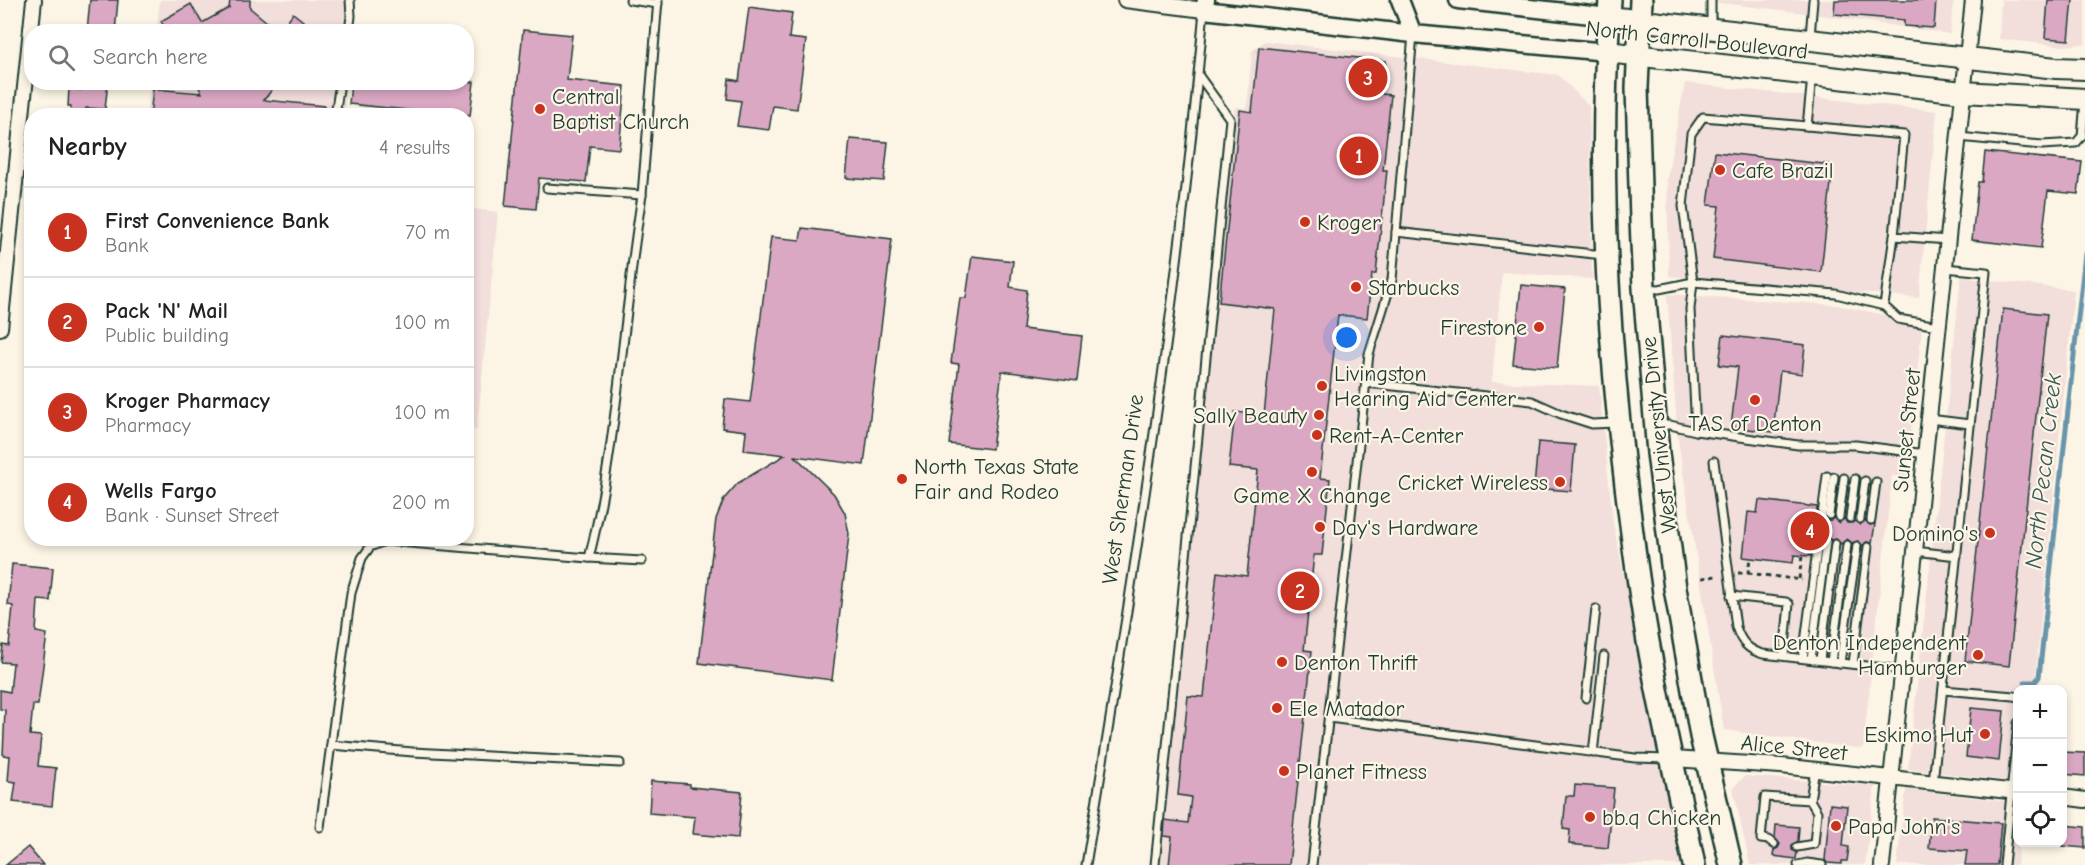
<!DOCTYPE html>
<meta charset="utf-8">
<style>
body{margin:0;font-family:"Comic Neue",sans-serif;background:#f2f2f2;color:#222}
.controls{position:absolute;right:18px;bottom:18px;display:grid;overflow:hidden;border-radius:12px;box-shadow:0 3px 9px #0003}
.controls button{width:54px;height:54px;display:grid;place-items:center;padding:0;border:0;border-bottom:2px solid #e0e0e0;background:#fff;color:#222;font:30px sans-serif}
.you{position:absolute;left:1347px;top:338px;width:21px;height:21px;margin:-15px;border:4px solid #fff;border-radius:50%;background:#1a73e8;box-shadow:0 0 0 9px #1a73e833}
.badge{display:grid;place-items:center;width:39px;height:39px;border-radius:50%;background:#c8321e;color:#fff;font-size:20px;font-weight:700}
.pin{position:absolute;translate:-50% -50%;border:3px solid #fff;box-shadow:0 2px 6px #0006}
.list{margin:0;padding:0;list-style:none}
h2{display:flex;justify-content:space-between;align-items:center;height:78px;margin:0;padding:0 24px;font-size:26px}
h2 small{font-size:20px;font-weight:400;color:#767676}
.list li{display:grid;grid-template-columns:39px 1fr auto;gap:18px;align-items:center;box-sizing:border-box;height:90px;padding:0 24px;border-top:2px solid #e0e0e0}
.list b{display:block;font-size:22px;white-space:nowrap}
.list p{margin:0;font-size:20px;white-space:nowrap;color:#767676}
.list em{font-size:20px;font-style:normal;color:#767676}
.icon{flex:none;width:33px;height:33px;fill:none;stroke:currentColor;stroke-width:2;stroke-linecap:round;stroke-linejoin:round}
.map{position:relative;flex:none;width:2085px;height:865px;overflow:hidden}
.search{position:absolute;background:#fff;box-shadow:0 3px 9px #0003;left:24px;top:24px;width:450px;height:66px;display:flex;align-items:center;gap:15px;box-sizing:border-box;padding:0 21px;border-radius:24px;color:#767676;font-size:22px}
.panel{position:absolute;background:#fff;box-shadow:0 3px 9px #0003;left:24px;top:108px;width:450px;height:438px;border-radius:24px}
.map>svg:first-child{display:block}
</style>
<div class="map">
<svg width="2085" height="865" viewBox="0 0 2085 865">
<rect width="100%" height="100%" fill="#fcf5e5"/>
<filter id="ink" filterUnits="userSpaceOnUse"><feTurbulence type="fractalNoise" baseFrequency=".0167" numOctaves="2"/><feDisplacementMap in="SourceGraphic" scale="12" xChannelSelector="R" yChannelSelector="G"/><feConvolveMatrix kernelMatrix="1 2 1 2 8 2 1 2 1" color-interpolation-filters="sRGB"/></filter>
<g filter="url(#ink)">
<g fill="#f2dedb">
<polygon points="160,0 356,0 353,31 156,32"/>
<polygon points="1694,0 1954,0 1950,34 1806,13"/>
<polygon points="2001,0 2085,0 2085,44 2064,46 1999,39"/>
<polygon points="1265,41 1558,75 1589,106 1592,279 1502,272 1492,382 1599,386 1613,522 1684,865 1158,865 1235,107 1247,108 1252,51"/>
<polygon points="150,83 348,83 344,115 146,116"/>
<polygon points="1685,83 1937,111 1919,298 1669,276 1667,178"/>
<polygon points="467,208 498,212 477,430 466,429"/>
<polygon points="1961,277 2074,290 2034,689 2018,690 2017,782 1908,769"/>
<polygon points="1667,294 1837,305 1880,314 1923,318 1906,477 1892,476 1863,749 1724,730 1678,440"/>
<polygon points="1745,776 1875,786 1865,865 1750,865 1733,788"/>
<polygon points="1906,789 2017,803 2018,842 2019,843 2017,865 1897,865"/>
</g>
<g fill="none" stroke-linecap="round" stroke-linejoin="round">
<polyline stroke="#6994aa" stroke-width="5" points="2025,682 2035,682 2039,677 2085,254"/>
</g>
<g fill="#dba8c4" stroke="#1f3d34" stroke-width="1.5">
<polygon points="90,0 118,0 115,32 87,32"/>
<polygon points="230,0 250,0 250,8 279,32 167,32 161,21 191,4 202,23 229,8"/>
<polygon points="1835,0 1936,0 1934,28 1904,26 1904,20 1834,14"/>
<polygon points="2048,0 2073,0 2069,40 2045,38"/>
<polygon points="749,7 792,13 789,38 806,40 797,109 773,106 769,130 737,126 741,101 727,99 729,79 739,81"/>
<polygon points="293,13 317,32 279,32"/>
<polygon points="523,30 572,35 567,80 625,86 619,149 590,146 586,182 539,178 536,209 505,206"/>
<polygon points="1259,47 1386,61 1382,94 1391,95 1383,170 1387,170 1376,274 1372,274 1367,318 1338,315 1320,478 1330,479 1322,555 1314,555 1304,650 1312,651 1289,865 1169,865 1172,837 1164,836 1165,820 1188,823 1191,797 1178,795 1188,696 1204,697 1217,572 1247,576 1258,470 1229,467 1235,412 1264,415 1275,309 1219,302 1240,110 1252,112"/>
<polygon points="81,82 108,82 105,109 86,108 85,116 70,116 71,106 68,106 69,88 81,90"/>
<polygon points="196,82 278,82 264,100 324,106 323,116 150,116 153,89 202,93"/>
<polygon points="351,82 474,82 470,116 416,116 416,111 349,104"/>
<polygon points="850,139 888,142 884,181 846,178"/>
<polygon points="1715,152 1833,165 1821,272 1713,259 1719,206 1708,205"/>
<polygon points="1985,152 2082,162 2078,194 2048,191 2041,248 1972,240 1978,182 1982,182"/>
<polygon points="802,228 892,239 864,465 795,456 834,494 845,513 849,534 832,680 699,663 716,519 724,499 738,483 785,455 744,450 746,431 722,428 725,399 750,402 771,237 800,240"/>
<polygon points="972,256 1013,261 1010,287 1027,290 1023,329 1082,336 1077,381 1002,371 992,449 949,444 959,364 951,363 960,298 966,298"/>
<polygon points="1521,285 1565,289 1557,368 1513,364"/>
<polygon points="2003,309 2047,314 2009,666 1965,661"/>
<polygon points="1723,335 1805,345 1802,374 1780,371 1773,432 1731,427 1738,367 1719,365"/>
<polygon points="1538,442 1575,445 1571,491 1534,488"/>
<polygon points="1759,500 1817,507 1817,517 1821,520 1831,520 1834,518 1839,523 1844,518 1847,523 1852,523 1855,521 1860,525 1865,520 1870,525 1875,524 1872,543 1866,542 1863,546 1858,541 1852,543 1847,539 1841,544 1836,539 1831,540 1827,537 1822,538 1818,536 1813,541 1810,556 1794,555 1793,563 1743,557 1748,512 1757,513"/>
<polygon points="12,564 53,568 50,601 38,600 36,632 47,634 38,705 33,705 30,735 41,736 38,766 56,768 52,806 13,802 16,782 8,781 10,756 3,755 5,710 0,709 0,690 10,692 13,663 1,662 3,645 9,646 13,606 8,605"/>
<polygon points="1971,708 2004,711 1999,761 1966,757"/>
<polygon points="2062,752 2085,753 2085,776 2062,774"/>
<polygon points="651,781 690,784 690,787 742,792 738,838 693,834 695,817 649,813"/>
<polygon points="1575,785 1614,788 1608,848 1569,844 1570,830 1563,829 1566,796 1574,796"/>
<polygon points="1830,804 1847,806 1843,846 1849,847 1847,861 1842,861 1842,864 1827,863 1825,860"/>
<polygon points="1932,817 2001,823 1997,865 1965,865 1967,851 1929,848"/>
<polygon points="1776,825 1799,827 1798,841 1792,846 1792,850 1797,852 1796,859 1773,856 1774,850 1778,848 1780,844 1775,838"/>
<polygon points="2062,825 2085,827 2085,848 2062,846"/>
<polygon points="28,847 43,865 6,865"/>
</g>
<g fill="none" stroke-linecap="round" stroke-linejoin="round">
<defs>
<g id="service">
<polyline points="630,0 658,4"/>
<polyline points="1711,26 1711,0"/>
<polyline points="349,32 351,16 350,0"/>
<polyline points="1810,37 1813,0"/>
<polyline points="1812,77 1807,126 1703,117 1691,134 1683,206 1693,282 1836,294 1884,306 1898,319 1938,326"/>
<polyline points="335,116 340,82"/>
<polyline points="1807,126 1904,135 1894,236 1948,240"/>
<polyline points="1959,137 2042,145 2076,143 2082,136 2085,101"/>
<polyline points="547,188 642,195 658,0"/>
<polyline points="1396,232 1603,255"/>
<polyline points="1647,288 1659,289 1693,282 1690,309 1696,431"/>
<polyline points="1884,306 1894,236"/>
<polyline points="1366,383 1532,401 1561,414 1592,424 1616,423"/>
<polyline points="1929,419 1970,424"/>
<polyline points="1657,425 1670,425 1696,431 1798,445 1856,445 1926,454"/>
<path d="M1714,461L1736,627C1741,642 1748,650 1763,654L1902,670"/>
<polyline points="1822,515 1827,476"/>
<polyline points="1829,515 1834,477"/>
<polyline points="1839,517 1844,478"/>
<polyline points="1850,518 1855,479"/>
<polyline points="1860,519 1865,481"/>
<polyline points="1871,520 1876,482"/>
<polyline points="1915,551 1957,556"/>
<polyline points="589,558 642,561"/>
<polyline points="1731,596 1786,602 1789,604 1784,656"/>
<polyline points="1803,658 1818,542"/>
<polyline points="1811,659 1826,542"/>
<polyline points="1820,660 1835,544"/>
<polyline points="1831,662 1847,545"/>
<polyline points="1840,663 1857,546"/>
<polyline points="1853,664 1868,547"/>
<polyline points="1943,690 2014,696 2018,697"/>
<polyline points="1586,698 1596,609"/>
<polyline points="1329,718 1635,758 1668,759"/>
<polyline points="331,745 413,752 620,763"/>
<polyline points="1593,753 1604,656"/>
<polyline points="1933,783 1986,272 1945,268"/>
<path d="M320,827L351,593L362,558L370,547L385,541L589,558C611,471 618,383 629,295C632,262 637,228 642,195"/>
<polyline points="1774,844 1769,840 1761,839 1765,797 1810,800"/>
<polyline points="1797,847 1814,844 1817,812 1810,800 1815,769"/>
<path d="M1086,865C1133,581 1179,296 1204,10"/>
<polyline points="1155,865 1230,119 1199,76"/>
<polyline points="1312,865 1369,354 1392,280 1413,34"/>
<polyline points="1798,865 1807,863 1822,865"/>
<polyline points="2004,865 2018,723"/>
</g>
<g id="minor">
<polyline points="1125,0 1204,10"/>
<polyline points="0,328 34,0"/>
<polyline points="1673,759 1781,766 2018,792"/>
<polyline points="2062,797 2085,800"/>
<polyline points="1882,865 1973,0"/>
</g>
<g id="tertiary">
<polyline points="1206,0 1204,10 1413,34 1607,52"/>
<polyline points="1400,0 1413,34"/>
<polyline points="1458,0 1609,17"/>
</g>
<g id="secondary">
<polyline points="1609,17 2056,68 2085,69"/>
<polyline points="1607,52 1963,92 2085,99"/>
</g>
<g id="primary">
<path d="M1610,0C1595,200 1612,400 1641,598C1654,687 1676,776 1694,865"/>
<polyline points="1641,0 1637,88 1641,220 1644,288 1658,453 1675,588 1701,736 1731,865"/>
</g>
</defs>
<use href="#service" stroke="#1f3d34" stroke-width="11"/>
<use href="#minor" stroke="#1f3d34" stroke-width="18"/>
<use href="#tertiary" stroke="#1f3d34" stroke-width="21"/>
<use href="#secondary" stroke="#1f3d34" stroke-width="24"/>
<use href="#primary" stroke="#1f3d34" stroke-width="26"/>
<g stroke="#1f3d34" stroke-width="3" stroke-dasharray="4.5 4.5" stroke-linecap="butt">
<polyline points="1738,573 1748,573 1750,558"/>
<polyline points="1748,573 1802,580"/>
<polyline points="1702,578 1716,576"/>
<polyline points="1799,579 1802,556"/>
</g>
<use href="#service" stroke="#fcf5e5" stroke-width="7"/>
<use href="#minor" stroke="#fcf5e5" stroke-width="14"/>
<use href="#tertiary" stroke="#fcf5e5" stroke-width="16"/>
<use href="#secondary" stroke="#fcf5e5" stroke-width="20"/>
<use href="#primary" stroke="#fcf5e5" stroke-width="21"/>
</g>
</g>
<g fill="#c8321e" stroke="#fcf5e5" stroke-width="2">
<circle cx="540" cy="109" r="6"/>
<circle cx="1720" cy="170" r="6"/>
<circle cx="1305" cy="222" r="6"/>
<circle cx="1356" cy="287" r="6"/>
<circle cx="1539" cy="327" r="6"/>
<circle cx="1322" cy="386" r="6"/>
<circle cx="1755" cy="400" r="6"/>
<circle cx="1319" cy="415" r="6"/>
<circle cx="1317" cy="435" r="6"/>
<circle cx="1312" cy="472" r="6"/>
<circle cx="902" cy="479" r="6"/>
<circle cx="1560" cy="482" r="6"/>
<circle cx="1320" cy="527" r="6"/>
<circle cx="1990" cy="533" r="6"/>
<circle cx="1978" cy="655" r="6"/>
<circle cx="1282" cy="662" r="6"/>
<circle cx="1277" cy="708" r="6"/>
<circle cx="1985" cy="734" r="6"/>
<circle cx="1284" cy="771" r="6"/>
<circle cx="1590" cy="817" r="6"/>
<circle cx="1836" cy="826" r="6"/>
</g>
<g text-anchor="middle" stroke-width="4.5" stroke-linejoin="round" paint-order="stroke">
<g font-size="22" fill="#1f3d34" stroke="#fcf5e5">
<text transform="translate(1697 39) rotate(6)" y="8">North Carroll Boulevard</text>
<text transform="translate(1906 430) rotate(-84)" y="8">Sunset Street</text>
<text transform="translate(1658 435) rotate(-96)" y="8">West University Drive</text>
<text transform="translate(1122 489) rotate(-82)" y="8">West Sherman Drive</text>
<text transform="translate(1794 747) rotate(6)" y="8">Alice Street</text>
</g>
<g font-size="22" fill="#1f3d34" stroke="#fcf5e5" text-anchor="start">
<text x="552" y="104">Central<tspan x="552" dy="25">Baptist Church</tspan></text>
<text x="1732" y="178">Cafe Brazil</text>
<text x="1317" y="230">Kroger</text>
<text x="1368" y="295">Starbucks</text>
<text x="1527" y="335" text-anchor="end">Firestone</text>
<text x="1334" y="381">Livingston<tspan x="1334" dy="25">Hearing Aid Center</tspan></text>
<text x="1307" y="423" text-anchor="end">Sally Beauty</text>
<text x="1755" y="431" text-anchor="middle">TAS of Denton</text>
<text x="1329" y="443">Rent-A-Center</text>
<text x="914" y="474">North Texas State<tspan x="914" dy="25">Fair and Rodeo</tspan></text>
<text x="1548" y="490" text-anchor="end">Cricket Wireless</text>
<text x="1312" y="503" text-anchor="middle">Game X Change</text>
<text x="1332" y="535">Day's Hardware</text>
<text x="1978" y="541" text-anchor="end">Domino's</text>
<text x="1966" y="650" text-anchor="end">Denton Independent<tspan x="1966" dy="25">Hamburger</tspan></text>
<text x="1294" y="670">Denton Thrift</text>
<text x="1289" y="716">Ele Matador</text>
<text x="1973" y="742" text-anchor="end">Eskimo Hut</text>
<text x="1296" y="779">Planet Fitness</text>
<text x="1602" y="825">bb.q Chicken</text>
<text x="1848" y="834">Papa John's</text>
</g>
<g font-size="24" font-style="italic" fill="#385a5b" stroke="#fcf5e5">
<text transform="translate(2043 471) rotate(-84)" y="8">North Pecan Creek</text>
</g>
</g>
</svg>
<div class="controls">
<button>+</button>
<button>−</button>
<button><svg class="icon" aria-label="locate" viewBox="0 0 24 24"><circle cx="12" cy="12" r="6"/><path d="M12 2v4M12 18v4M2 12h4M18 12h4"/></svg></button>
</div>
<div class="you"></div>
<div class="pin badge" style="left:1359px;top:156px">1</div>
<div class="pin badge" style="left:1300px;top:591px">2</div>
<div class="pin badge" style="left:1368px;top:78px">3</div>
<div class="pin badge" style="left:1810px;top:531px">4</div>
<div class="search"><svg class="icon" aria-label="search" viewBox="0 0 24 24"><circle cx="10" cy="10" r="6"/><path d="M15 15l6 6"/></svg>Search here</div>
<section class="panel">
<h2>Nearby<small>4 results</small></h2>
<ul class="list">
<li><span class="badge">1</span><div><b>First Convenience Bank</b><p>Bank</p></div><em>70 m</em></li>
<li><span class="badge">2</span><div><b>Pack 'N' Mail</b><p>Public building</p></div><em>100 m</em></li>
<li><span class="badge">3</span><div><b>Kroger Pharmacy</b><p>Pharmacy</p></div><em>100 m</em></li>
<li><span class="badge">4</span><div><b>Wells Fargo</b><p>Bank · Sunset Street</p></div><em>200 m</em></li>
</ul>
</section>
</div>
